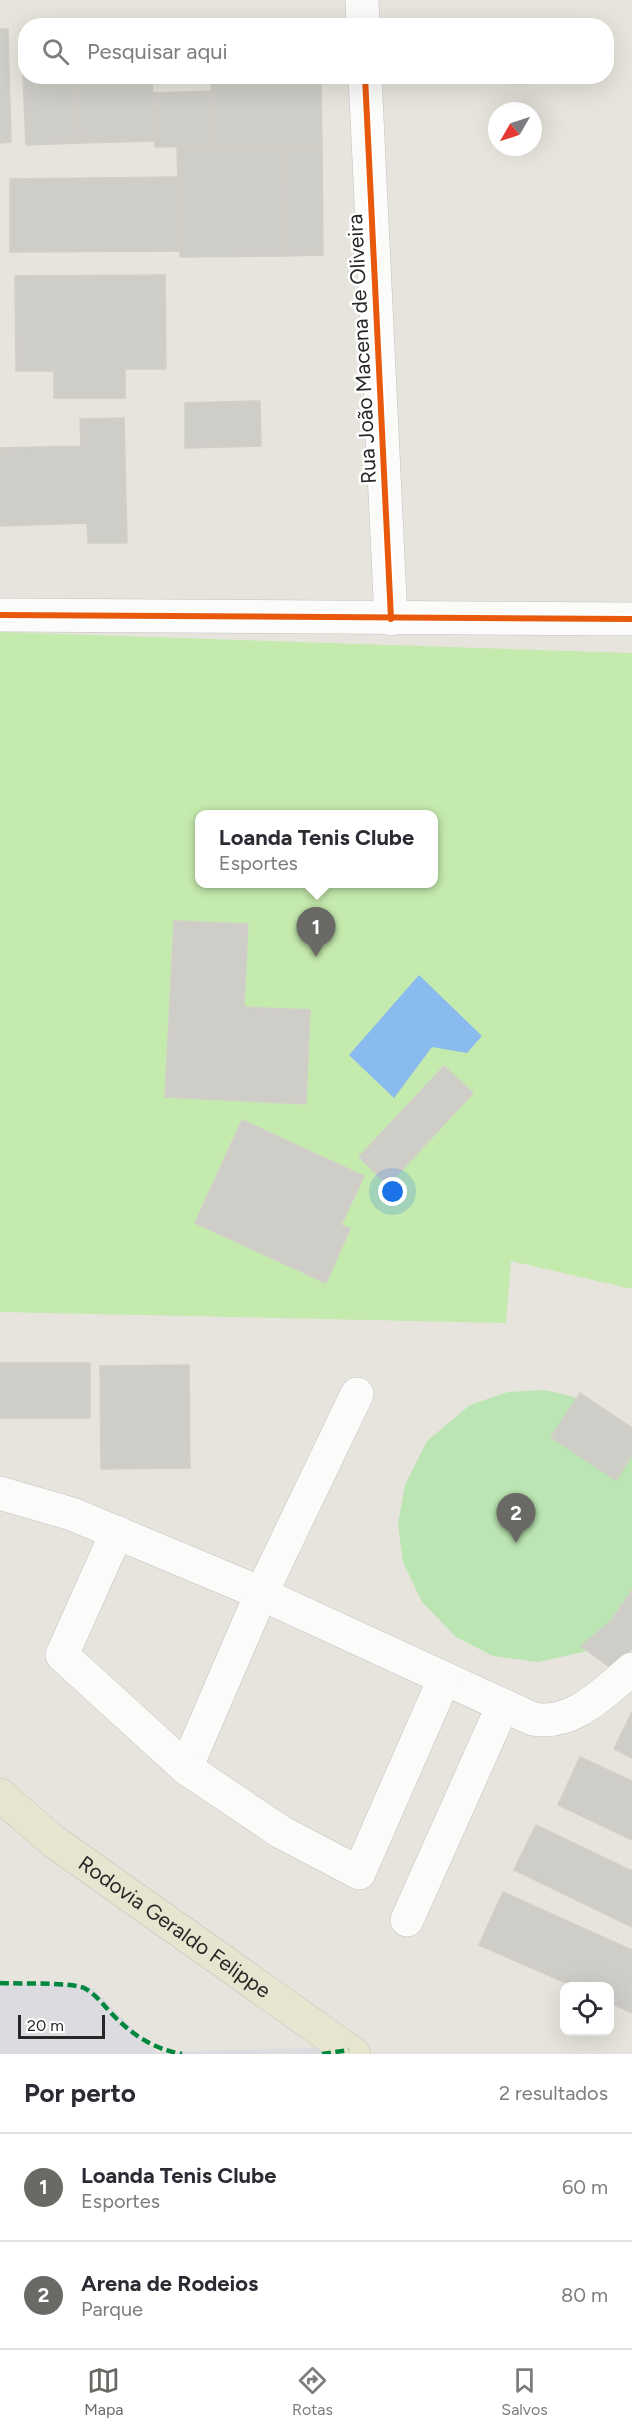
<!DOCTYPE html>
<html lang="pt">
<meta charset="utf-8">
<style>
body{margin:0;font-family:Figtree,sans-serif;background:#f2f2f3;color:#2b2b33}
.controls{position:absolute;right:18px;bottom:18px;display:grid;overflow:hidden;border-radius:12px;box-shadow:0 6px 24px #0002}
.controls button{width:54px;height:54px;display:grid;place-items:center;padding:0;border:0;border-bottom:2px solid #e1e1e2;background:#fff;color:#2b2b33;font:30px sans-serif}
.compass{position:absolute;left:488px;top:102px;width:54px;height:54px;border-radius:50%;background:#fff;box-shadow:0 6px 24px #0002;rotate:231deg}
.scale{position:absolute;left:18px;bottom:15px;width:87px;box-sizing:border-box;padding-left:6px;border:3px solid #272727;border-top:0;font-size:16px;line-height:21px;white-space:nowrap;color:#272727;-webkit-text-stroke:4px #fff;paint-order:stroke}
.you{position:absolute;left:393px;top:1192px;width:21px;height:21px;margin:-15px;border:4px solid #fff;border-radius:50%;background:#1a73e8;box-shadow:0 0 0 9px #1a73e833}
.badge{display:grid;place-items:center;width:39px;height:39px;border-radius:50%;background:#6a6966;color:#fff;font-size:20px;font-weight:700}
.pin{position:absolute;translate:-50% -50px;filter:drop-shadow(0 2px 3px #0008)}
.pin::after{content:'';position:absolute;top:32px;width:21px;height:18px;background:inherit;clip-path:polygon(0 0,100% 0,50% 100%)}
.popup{position:absolute;left:195px;top:810px;width:243px;height:78px;box-sizing:border-box;display:grid;place-content:center;border-radius:12px;background:#fff;filter:drop-shadow(0 2px 4px #0005);font-size:20px;white-space:nowrap;color:#7c7c81}
.popup b{font-size:22px;color:#2b2b33}
.popup::after{content:'';position:absolute;left:50%;top:100%;margin-left:-12px;border:12px solid transparent;border-top-color:#fff}
.list{margin:0;padding:0;list-style:none}
h2{display:flex;justify-content:space-between;align-items:center;height:78px;margin:0;padding:0 24px;font-size:26px}
h2 small{font-size:20px;font-weight:400;color:#7c7c81}
.list li{display:grid;grid-template-columns:39px 1fr auto;gap:18px;align-items:center;box-sizing:border-box;height:108px;padding:0 24px;border-top:2px solid #e1e1e2}
.list b{display:block;font-size:22px;white-space:nowrap}
.list p{margin:0;font-size:20px;white-space:nowrap;color:#7c7c81}
.list em{font-size:20px;font-style:normal;color:#7c7c81}
.icon{flex:none;width:33px;height:33px;fill:none;stroke:currentColor;stroke-width:2;stroke-linecap:round;stroke-linejoin:round}
.map{position:relative;flex:none;width:632px;height:2054px;overflow:hidden}
.search{position:absolute;background:#fff;box-shadow:0 6px 24px #0002;left:18px;right:18px;top:18px;height:66px;display:flex;align-items:center;gap:15px;box-sizing:border-box;padding:0 21px;border-radius:24px;color:#7c7c81;font-size:22px}
.sheet{height:294px;background:#fff}
nav{display:flex;justify-content:space-around;align-items:center;box-sizing:border-box;height:84px;border-top:2px solid #e1e1e2;background:#fff;font-size:16px;color:#7c7c81}
nav a{display:grid;justify-items:center;gap:3px}
nav .on{color:#6a6966}
.map>svg:first-child{display:block}
</style>
<div class="map">
<svg width="632" height="2054" viewBox="0 0 632 2054">
<rect width="100%" height="100%" fill="#e6e4dc"/>
<polygon fill="#dcdbe0" points="0,1983 89,1985 156,2052 317,2048 325,2054 0,2054"/>
<path fill="#bbe5b2" d="M544,1390C576,1396 610,1407 632,1433V1622L592,1650L538,1662L493,1656L456,1637L422,1602L403,1562L398,1524L405,1485L427,1441L470,1405L508,1392Z"/>
<path fill="#c5eaae" fill-rule="evenodd" d="M0,632L632,653V1289L511,1261L506,1323L0,1312ZM199,814H433V884H199Z"/>
<polygon fill="#89bbee" points="419,975 482,1036 467,1053 432,1047 394,1098 349,1055"/>
<g fill="#cfcdc7" stroke="#d1cfc8" stroke-width="1.5">
<polygon points="0,29 8,29 11,142 0,143"/>
<polygon points="21,30 26,30 26,76 78,76 80,143 26,145"/>
<polygon points="78,76 152,76 155,141 80,143"/>
<polygon points="211,76 321,76 322,145 213,146"/>
<polygon points="211,91 213,146 155,147 152,93"/>
<polygon points="283,145 322,145 323,255 285,256"/>
<polygon points="283,145 285,256 180,257 177,146"/>
<polygon points="178,177 179,251 10,252 10,179"/>
<polygon points="165,275 166,369 125,369 125,398 54,398 54,371 16,371 15,276"/>
<polygon points="260,401 261,446 185,448 185,403"/>
<polygon points="124,418 127,543 88,543 87,523 0,526 0,448 81,446 80,419"/>
<polygon points="174,921 248,924 244,1007 310,1010 306,1104 165,1097"/>
<polygon points="444,1066 473,1093 388,1185 359,1157"/>
<polygon points="242,1120 364,1176 341,1225 350,1229 326,1283 195,1223"/>
<rect x="0" y="1363" width="90" height="55"/>
<polygon points="189,1365 190,1468 101,1469 100,1366"/>
<polygon points="580,1393 632,1428 632,1455 616,1480 551,1437"/>
<polygon points="632,1590 632,1649 611,1668 581,1646 611,1621"/>
<polygon points="632,1712 632,1758 614,1749"/>
<polygon points="580,1757 632,1781 632,1840 558,1805"/>
<polygon points="536,1825 632,1871 632,1927 514,1870"/>
<polygon points="503,1892 632,1950 632,2013 610,2003 610,1986 573,1986 479,1945"/>
</g>
<g fill="none" stroke-linecap="round" stroke-linejoin="round">
<defs>
<g id="minor">
<polyline points="362,0 363,26"/>
<polyline points="365,76 391,619"/>
<polyline points="0,615 632,619"/>
<path d="M0,1493L72,1514L244,1586L533,1719C573,1726 603,1693 632,1669"/>
<polyline points="117,1532 62,1655 186,1768 261,1594 357,1394"/>
<polyline points="186,1768 281,1832 359,1873 444,1679"/>
<polyline points="407,1920 503,1705"/>
</g>
<g id="major">
<path id="s1" d="M0,1795L53,1841L354,2054"/>
</g>
</defs>
<use href="#minor" stroke="#c3c2c2" stroke-width="34"/>
<use href="#major" stroke="#c3c2bf" stroke-width="34"/>
<use href="#minor" stroke="#fbfbfa" stroke-width="33"/>
<use href="#major" stroke="#e6e6d0" stroke-width="33"/>
<g stroke="#00873e" stroke-width="4.5" stroke-dasharray="9 4.5" stroke-linecap="butt">
<path d="M0,1983C18,1984 71,1982 84,1988C97,1995 104,2006 114,2016C134,2036 154,2049 182,2054"/>
<polyline points="322,2054 349,2050"/>
</g>
<defs>
<g id="cycleway">
<polyline points="365,76 391,619"/>
<polyline points="0,615 632,619"/>
</g>
</defs>
<use href="#cycleway" stroke="#fff" stroke-width="10"/>
<use href="#cycleway" stroke="#e8590c" stroke-width="6"/>
</g>
<g text-anchor="middle" stroke-width="5" stroke-linejoin="round" paint-order="stroke">
<g font-size="21" fill="#272727" stroke="#fff">
<text transform="translate(362 349) rotate(-93)" y="7">Rua João Macena de Oliveira</text>
<text dy="7" stroke="none"><textPath href="#s1" startOffset="219">Rodovia Geraldo Felippe</textPath></text>
</g>
</g>
</svg>
<div class="controls">
<button><svg class="icon" aria-label="locate" viewBox="0 0 24 24"><circle cx="12" cy="12" r="6"/><path d="M12 2v4M12 18v4M2 12h4M18 12h4"/></svg></button>
</div>
<svg class="compass" viewBox="-18 -18 36 36"><path d="M0-13l5 13h-10z" fill="#e53935"/><path d="M0 13l5-13h-10z" fill="#7c7c81"/></svg>
<div class="scale">20 m</div>
<div class="you"></div>
<div class="pin badge" style="left:316px;top:957px">1</div>
<div class="popup"><b>Loanda Tenis Clube</b>Esportes</div>
<div class="pin badge" style="left:516px;top:1543px">2</div>
<div class="search"><svg class="icon" aria-label="search" viewBox="0 0 24 24"><circle cx="10" cy="10" r="6"/><path d="M15 15l6 6"/></svg>Pesquisar aqui</div>
</div>
<section class="sheet">
<h2>Por perto<small>2 resultados</small></h2>
<ul class="list">
<li><span class="badge">1</span><div><b>Loanda Tenis Clube</b><p>Esportes</p></div><em>60 m</em></li>
<li><span class="badge">2</span><div><b>Arena de Rodeios</b><p>Parque</p></div><em>80 m</em></li>
</ul>
</section>
<nav>
<a class="on"><svg class="icon" aria-label="map" viewBox="0 0 24 24"><path d="M3 6l6-2 6 2 6-2v14l-6 2-6-2-6 2zM9 4v14M15 6v14"/></svg>Mapa</a>
<a><svg class="icon" aria-label="directions" viewBox="0 0 24 24"><path d="M12 3l9 9-9 9-9-9zM9 14v-3h6M13 9l2 2-2 2"/></svg>Rotas</a>
<a><svg class="icon" aria-label="saved" viewBox="0 0 24 24"><path d="M7 4h10v16l-5-4-5 4z"/></svg>Salvos</a>
</nav>
